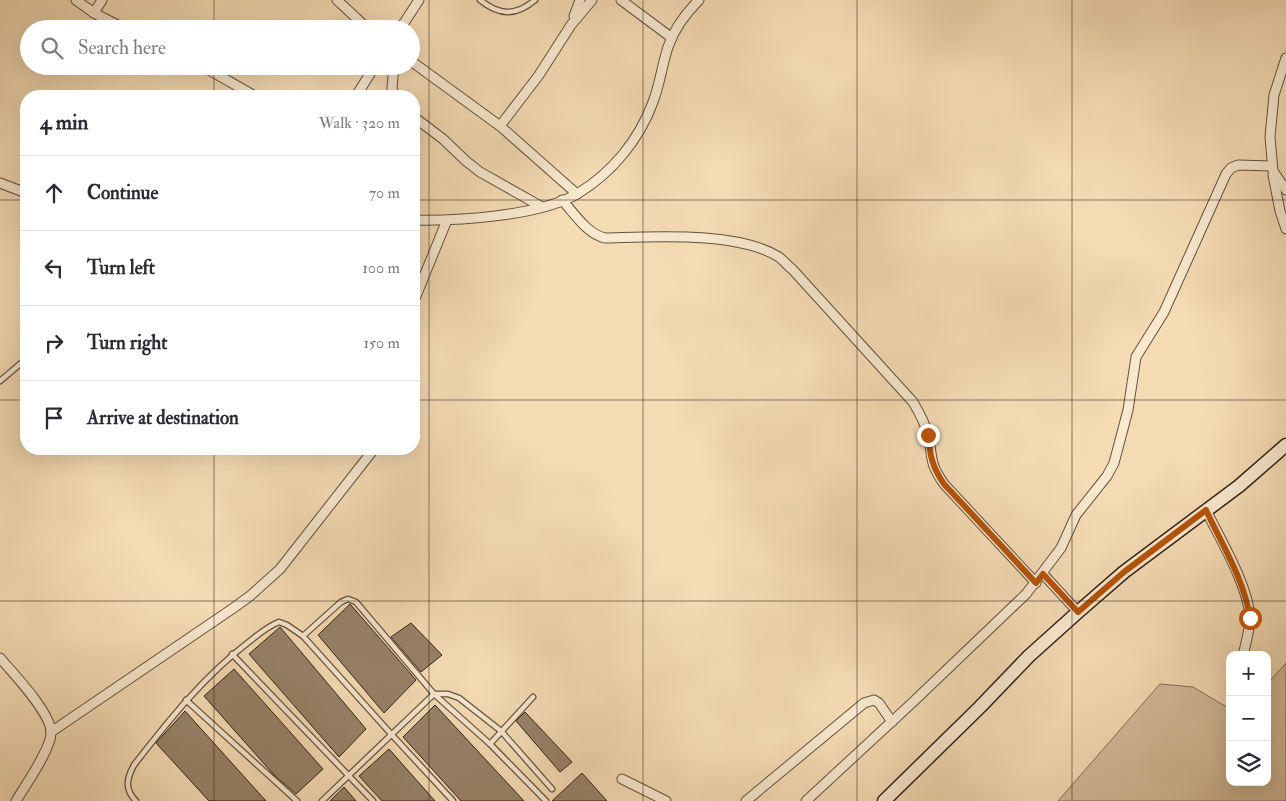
<!DOCTYPE html>
<meta charset="utf-8">
<style>
body{margin:0;font-family:"IM FELL Double Pica",serif;background:#f7f7f7;color:#2b2b33}
.controls{position:absolute;right:15px;bottom:15px;display:grid;overflow:hidden;border-radius:10px;box-shadow:0 5px 20px #0002}
.controls button{width:45px;height:45px;display:grid;place-items:center;padding:0;border:0;border-bottom:1px solid #e1e1e2;background:#fff;color:#2b2b33;font:25px sans-serif}
.stop{position:absolute;width:15px;height:15px;margin:-11px;border:4px solid #b45309;border-radius:50%;background:#fff}
.stop.end{background:#b45309;border-color:#fff;box-shadow:0 1px 5px #0008}
.list{margin:0;padding:0;list-style:none}
h2{display:flex;justify-content:space-between;align-items:center;height:65px;margin:0;padding:0 20px;font-size:21px}
h2 small{font-size:16px;font-weight:400;color:#7c7c81}
.list li{display:grid;grid-template-columns:32px 1fr auto;gap:15px;align-items:center;box-sizing:border-box;height:75px;padding:0 20px;border-top:1px solid #e1e1e2}
.list b{display:block;font-size:19px;white-space:nowrap}
.list em{font-size:16px;font-style:normal;color:#7c7c81}
.icon{flex:none;width:28px;height:28px;fill:none;stroke:currentColor;stroke-width:2;stroke-linecap:round;stroke-linejoin:round}
.map{position:relative;flex:none;width:1286px;height:801px;overflow:hidden}
.search{position:absolute;background:#fff;box-shadow:0 5px 20px #0002;left:20px;top:20px;width:400px;height:55px;display:flex;align-items:center;gap:12px;box-sizing:border-box;padding:0 18px;border-radius:28px;color:#7c7c81;font-size:19px}
.panel{position:absolute;background:#fff;box-shadow:0 5px 20px #0002;left:20px;top:90px;width:400px;height:365px;border-radius:20px}
.map>svg:first-child{display:block}
</style>
<div class="map">
<svg width="1286" height="801" viewBox="0 0 1286 801">
<rect width="100%" height="100%" fill="#f4dbb4"/>
<filter id="stains"><feTurbulence type="fractalNoise" baseFrequency=".004" numOctaves="4"/><feColorMatrix values="0 0 0 0 .2 0 0 0 0 .09 0 0 0 0 .02 0 0 0 .5 -.17"/></filter>
<radialGradient id="worn" r=".72"><stop offset=".6" stop-color="#630" stop-opacity="0"/><stop offset="1" stop-color="#630" stop-opacity=".3"/></radialGradient>
<polygon fill="#d3bb99" stroke="#836e58" points="1286,663 1286,801 1058,801 1160,684 1193,687 1230,709 1230,782 1267,782 1267,684"/>
<g fill="#978268" stroke="#332116">
<polygon points="350,604 416,680 384,713 318,635"/>
<polygon points="411,623 442,655 421,672 391,637"/>
<polygon points="280,627 366,729 339,757 249,654"/>
<polygon points="234,669 323,769 296,794 274,775 204,696"/>
<polygon points="435,705 524,801 461,801 403,737"/>
<polygon points="185,711 266,801 209,801 156,743"/>
<polygon points="525,712 572,762 560,772 516,721"/>
<polygon points="389,749 435,801 382,801 359,776"/>
<polygon points="582,773 607,801 552,801"/>
<polygon points="344,787 356,801 330,801"/>
</g>
<g fill="none" stroke-linecap="round" stroke-linejoin="round">
<defs>
<g id="lane">
<path d="M480,0C500,16 516,16 535,0"/>
<polyline points="0,381 26,359"/>
<polyline points="303,636 392,735 453,801"/>
<polyline points="232,654 373,801"/>
<polyline points="186,700 297,801"/>
<polyline points="490,744 533,697"/>
<path d="M136,801C124,789 127,778 134,765C169,720 204,676 250,641C259,634 268,626 279,622L287,625L303,636L341,602L348,599L356,602L434,694L490,744L546,801"/>
<polyline points="322,801 434,694 448,694 459,698 501,731 552,789"/>
</g>
<g id="street">
<polyline points="76,0 94,13 125,29"/>
<polyline points="337,0 368,29"/>
<polyline points="621,0 672,38"/>
<polyline points="94,13 102,0"/>
<polyline points="574,16 580,0"/>
<polyline points="400,29 419,0"/>
<polyline points="1286,58 1274,95 1270,137 1273,171 1286,190"/>
<polyline points="411,61 500,126 577,194"/>
<polyline points="202,66 255,96"/>
<polyline points="356,96 375,66"/>
<polyline points="394,96 392,88 394,66"/>
<polyline points="414,117 443,139 466,161 480,172 542,207"/>
<polyline points="500,126 539,75 571,25 592,0"/>
<polyline points="1273,175 1280,211 1286,229"/>
<polyline points="0,183 26,193"/>
<path d="M562,200C574,213 587,234 605,238C653,237 737,231 779,257C784,261 788,266 793,270L913,402C919,412 925,423 928,435C933,458 929,463 944,484L1036,583"/>
<path d="M414,220C458,221 539,216 577,194C612,173 639,140 653,102C660,84 662,65 668,47C674,29 685,14 699,0"/>
<polyline points="414,301 447,220"/>
<path d="M1206,510C1220,539 1248,585 1250,617C1250,629 1246,643 1243,655"/>
<polyline points="1043,574 1078,612"/>
<path d="M0,658C13,673 52,714 51,733C51,749 25,786 16,801"/>
<polyline points="51,732 232,609 250,596 280,569 374,449"/>
<polyline points="622,779 666,801"/>
<polyline points="746,801 864,703 874,700 879,703 892,722"/>
<polyline points="806,801 913,702 1026,594 1061,548 1076,515 1107,476 1114,463 1128,410 1136,357 1164,312 1226,174 1231,168 1238,165 1272,166"/>
</g>
<polyline id="secondary" points="884,801 980,707 1029,656 1078,612 1124,572 1239,486 1286,445"/>
</defs>
<use href="#lane" stroke="#63503e" stroke-width="7"/>
<use href="#street" stroke="#63503e" stroke-width="11"/>
<use href="#secondary" stroke="#332116" stroke-width="15"/>
<use href="#lane" stroke="#f8e8ce" stroke-width="4.5"/>
<use href="#street" stroke="#f8e8ce" stroke-width="9"/>
<use href="#secondary" stroke="#f8e8ce" stroke-width="12"/>
</g>
<g fill="none" stroke-linecap="round" stroke-linejoin="round">
<path stroke="#b45309" stroke-width="6" d="M928,435C930,455 932,467 944,484L1036,583L1043,574L1078,612L1124,572L1206,510C1222,545 1244,579 1250,618"/>
</g>
<path fill="none" stroke="#332116" stroke-width="1" stroke-opacity="0.55" d="M214,0V29M429,0V801M643,0V801M857,0V801M1072,0V801M214,66V96M0,200H26M414,200H1286M0,400H26M414,400H1286M214,449V801M0,601H1286"/>
<rect width="100%" height="100%" filter="url(#stains)"/>
<rect width="100%" height="100%" fill="url(#worn)"/>
</svg>
<div class="controls">
<button>+</button>
<button>−</button>
<button><svg class="icon" aria-label="layers" viewBox="0 0 24 24"><path d="M12 4l9 5-9 5-9-5zM3 14l9 5 9-5"/></svg></button>
</div>
<div class="stop" style="left:1250px;top:618px"></div>
<div class="stop end" style="left:928px;top:435px"></div>
<div class="search"><svg class="icon" aria-label="search" viewBox="0 0 24 24"><circle cx="10" cy="10" r="6"/><path d="M15 15l6 6"/></svg>Search here</div>
<section class="panel">
<h2>4 min<small>Walk · 320 m</small></h2>
<ul class="list">
<li><svg class="icon" aria-label="ahead" viewBox="0 0 24 24"><path d="M12 20V5M6 11l6-6 6 6"/></svg><div><b>Continue</b></div><em>70 m</em></li>
<li><svg class="icon" aria-label="left" viewBox="0 0 24 24"><path d="M17 20v-9H6M10 6l-5 5 5 5"/></svg><div><b>Turn left</b></div><em>100 m</em></li>
<li><svg class="icon" aria-label="right" viewBox="0 0 24 24"><path d="M7 20v-9h11M14 6l5 5-5 5"/></svg><div><b>Turn right</b></div><em>150 m</em></li>
<li><svg class="icon" aria-label="arrive" viewBox="0 0 24 24"><path d="M6 21V4h12l-3 4 3 4H6"/></svg><div><b>Arrive at destination</b></div></li>
</ul>
</section>
</div>
